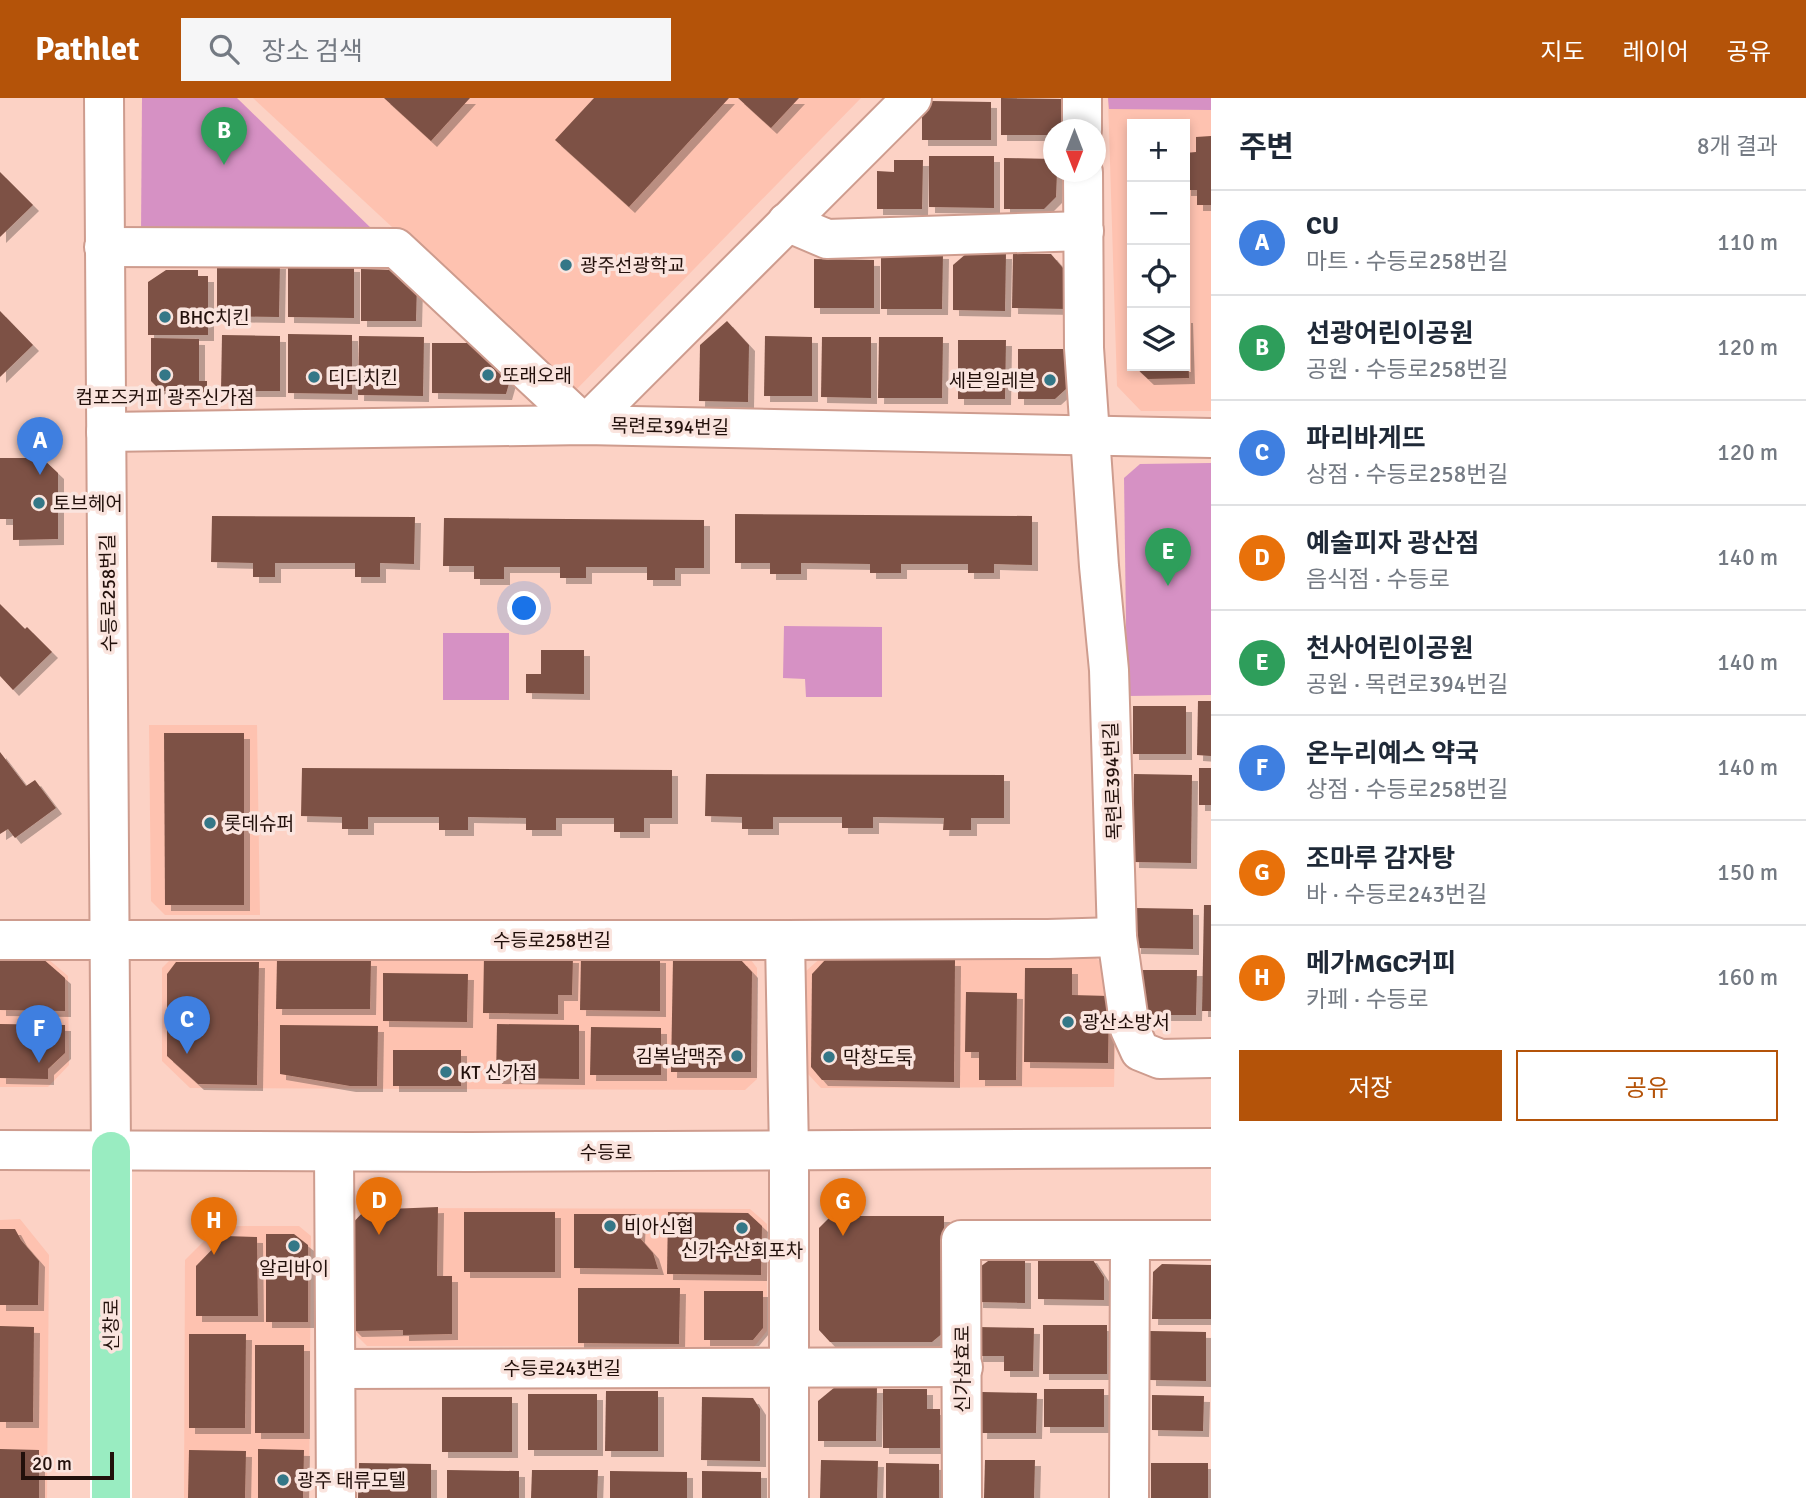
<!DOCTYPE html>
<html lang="ko">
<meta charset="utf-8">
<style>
body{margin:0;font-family:Signika,"Noto Sans KR",sans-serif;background:#f6f6f7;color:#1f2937}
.controls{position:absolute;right:21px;top:21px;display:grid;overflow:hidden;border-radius:0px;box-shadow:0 4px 10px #0003}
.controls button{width:63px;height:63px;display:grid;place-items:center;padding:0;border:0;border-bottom:2px solid #e0e1e3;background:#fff;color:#1f2937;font:35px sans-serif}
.compass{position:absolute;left:1043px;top:21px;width:63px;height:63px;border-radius:50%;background:#fff;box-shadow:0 4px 10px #0003;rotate:180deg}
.scale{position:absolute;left:21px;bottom:18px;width:93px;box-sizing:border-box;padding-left:7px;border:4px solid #22100b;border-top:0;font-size:19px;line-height:24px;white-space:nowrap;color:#22100b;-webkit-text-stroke:5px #fae4de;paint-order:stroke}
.you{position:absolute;left:525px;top:511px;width:24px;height:24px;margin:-18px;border:5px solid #fff;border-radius:50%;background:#1a73e8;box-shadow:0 0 0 10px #1a73e833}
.badge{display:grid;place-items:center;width:46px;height:46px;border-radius:50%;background:#b45309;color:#fff;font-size:23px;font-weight:700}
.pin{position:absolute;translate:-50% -58px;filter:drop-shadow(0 2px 4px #0008)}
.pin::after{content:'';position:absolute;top:37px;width:24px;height:21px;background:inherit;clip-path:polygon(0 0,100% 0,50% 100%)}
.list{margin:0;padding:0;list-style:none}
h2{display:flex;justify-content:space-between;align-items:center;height:91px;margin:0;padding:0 28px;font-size:30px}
h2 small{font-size:23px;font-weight:400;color:#747a83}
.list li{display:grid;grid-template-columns:46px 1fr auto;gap:21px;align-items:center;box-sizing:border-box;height:105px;padding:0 28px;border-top:2px solid #e0e1e3}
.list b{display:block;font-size:26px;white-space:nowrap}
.list p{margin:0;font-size:23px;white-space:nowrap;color:#747a83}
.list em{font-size:23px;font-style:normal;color:#747a83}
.actions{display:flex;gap:14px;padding:21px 28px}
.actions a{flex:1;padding:16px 0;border:2px solid #b45309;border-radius:0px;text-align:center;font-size:24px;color:#b45309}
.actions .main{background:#b45309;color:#fff}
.icon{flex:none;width:38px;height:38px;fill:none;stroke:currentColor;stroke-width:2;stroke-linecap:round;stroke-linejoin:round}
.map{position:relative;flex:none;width:1211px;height:1400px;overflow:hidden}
header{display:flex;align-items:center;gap:42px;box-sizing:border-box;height:98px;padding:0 35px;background:#b45309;color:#fff}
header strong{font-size:33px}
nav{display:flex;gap:38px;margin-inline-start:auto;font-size:24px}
.search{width:490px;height:63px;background:#f6f6f7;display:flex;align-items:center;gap:18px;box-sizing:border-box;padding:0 24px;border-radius:0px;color:#747a83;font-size:26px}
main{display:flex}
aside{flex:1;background:#fff}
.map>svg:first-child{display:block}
</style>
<header>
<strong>Pathlet</strong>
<div class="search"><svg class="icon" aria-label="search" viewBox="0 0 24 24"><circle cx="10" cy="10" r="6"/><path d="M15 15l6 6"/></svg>장소 검색</div>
<nav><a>지도</a><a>레이어</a><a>공유</a></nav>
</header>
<main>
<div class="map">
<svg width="1211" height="1400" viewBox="0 0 1211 1400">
<defs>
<filter id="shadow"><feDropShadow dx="6" dy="6" stdDeviation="0" flood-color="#0004"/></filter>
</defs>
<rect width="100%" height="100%" fill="#fcd2c5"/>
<g fill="#fec2b0" fill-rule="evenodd">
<polygon points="253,0 861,0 572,296"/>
<path d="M1108,0H1211V313H1141L1117,288ZM1132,26H1185V268H1132Z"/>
<polygon points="149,627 257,627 260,817 165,817 151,803"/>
<polygon points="745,854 757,870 757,981 745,992 190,990 162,963 162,870 176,856"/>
<polygon points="0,855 41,855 68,878 69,967 48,989 0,989"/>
<polygon points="824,857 1091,857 1117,875 1114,989 821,990 807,975 806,873"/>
<polygon points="371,1110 750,1111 767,1126 767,1233 754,1249 367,1248 354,1235 353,1128"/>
<polygon points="20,1121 49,1157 47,1400 0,1400 0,1122"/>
<polygon points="219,1128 299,1128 311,1138 309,1400 184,1400 185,1162"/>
</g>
<g fill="#d691c4">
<polygon points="142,0 237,0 375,134 141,136"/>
<polygon points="1108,0 1211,0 1211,12 1109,11"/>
<polygon points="1211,365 1211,597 1127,598 1124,380 1140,366"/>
<polygon points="784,528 882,529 882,599 806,599 805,581 783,580"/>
<rect x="443" y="535" width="66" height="67"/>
</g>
<g fill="#7d5144" filter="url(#shadow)">
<polygon points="384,0 470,0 431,43"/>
<polygon points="594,0 729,0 629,109 555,42"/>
<polygon points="738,0 799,0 771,30"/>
<polygon points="1001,0 1061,1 1061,32 1054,32 1054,37 1001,37"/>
<polygon points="931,3 991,4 991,42 922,42 922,14"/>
<polygon points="1211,38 1211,107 1197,107 1197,92 1185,92 1185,55 1196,54 1196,39"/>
<polygon points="929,58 994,58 994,110 929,109"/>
<polygon points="1004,60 1054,61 1054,74 1057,74 1056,99 1044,111 1004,111"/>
<polygon points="894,62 923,62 922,111 877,111 877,73 894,74"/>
<polygon points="0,74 33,107 0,139"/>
<polygon points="881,154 943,155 942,211 881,211"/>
<polygon points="967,155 1006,155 1005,213 953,212 953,167"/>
<polygon points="1013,156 1051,156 1068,176 1068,211 1012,210"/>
<polygon points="814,161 874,162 874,210 814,210"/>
<polygon points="217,165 280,165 279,219 217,218"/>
<polygon points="288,167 354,168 354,220 288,219"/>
<polygon points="361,171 398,172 417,184 416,223 361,223"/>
<polygon points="166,172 198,172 198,178 208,178 208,237 148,237 148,184"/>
<polygon points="0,213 33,247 0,279"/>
<polygon points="1185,219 1187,219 1189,280 1148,281 1134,268 1185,268"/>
<polygon points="727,223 749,247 748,304 699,303 700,247"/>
<polygon points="288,236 352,237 352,296 288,295"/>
<polygon points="222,237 280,238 280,293 221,293"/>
<polygon points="359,238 424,239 423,298 358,297"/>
<polygon points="765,238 812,239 812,298 764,298"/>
<polygon points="822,239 871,239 871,300 821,299"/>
<polygon points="879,239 943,239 942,300 878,300"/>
<polygon points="151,240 199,241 199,283 207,283 207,294 161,293 151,283"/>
<polygon points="958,242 1006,242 1005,301 958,301"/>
<polygon points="432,245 483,245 512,275 506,296 432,295"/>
<polygon points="1018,251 1066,251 1066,291 1055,301 1018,301"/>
<polygon points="0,360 42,360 58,375 58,441 13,442 13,421 0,421"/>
<polygon points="735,416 1032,418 1032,467 994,466 994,475 968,475 968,466 901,466 901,475 870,475 870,466 801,465 801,476 770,476 770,465 735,465"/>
<polygon points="212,418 415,419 414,466 380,465 380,479 355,479 355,465 275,465 275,479 253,479 253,465 211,464"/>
<polygon points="444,420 704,422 704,470 675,470 675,482 647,482 647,469 586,469 586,480 560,480 560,469 504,469 504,481 474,481 474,468 443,468"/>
<polygon points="0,506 25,531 27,529 52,554 13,592 0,578"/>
<polygon points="541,552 584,552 584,596 526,595 526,576 541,576"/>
<polygon points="1198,603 1211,603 1211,658 1197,657"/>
<rect x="1133" y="608" width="53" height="48"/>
<polygon points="164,635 244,635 244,807 165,807"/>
<polygon points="0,654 26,688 35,682 56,710 15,740 8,731 0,736"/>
<polygon points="302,670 672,672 672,720 644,720 644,734 614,734 614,720 556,720 556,732 526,732 526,720 468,719 468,732 439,732 439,719 368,719 368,731 342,731 342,719 301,718"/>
<rect x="1199" y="670" width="12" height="37"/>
<polygon points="706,676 1004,677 1004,720 971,720 971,732 943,732 944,720 873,719 873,730 842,730 842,719 773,719 773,731 742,731 742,719 705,718"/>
<polygon points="1134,676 1192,677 1191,765 1133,764"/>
<polygon points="1204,807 1211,807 1211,913 1202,913"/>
<polygon points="1135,810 1193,811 1193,851 1135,850"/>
<polygon points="484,858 573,859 572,897 558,897 558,916 483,915"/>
<polygon points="581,858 660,859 660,913 580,912"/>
<polygon points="0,859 42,860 65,880 65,913 0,912"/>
<polygon points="277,861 371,862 370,911 276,911"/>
<polygon points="673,861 741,862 752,874 751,974 671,974"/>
<polygon points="826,861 955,862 954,984 822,982 811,969 812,876"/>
<polygon points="176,864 259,864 257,987 198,986 167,958 167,876"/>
<polygon points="1025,870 1072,870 1072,897 1109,898 1108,965 1024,964"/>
<polygon points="1133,872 1197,872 1196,917 1144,917"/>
<polygon points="383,875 468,876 467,924 383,923"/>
<polygon points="966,894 1017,895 1016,982 979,982 979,954 965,954"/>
<polygon points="0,926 65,927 65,955 48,971 48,981 0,980"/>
<polygon points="497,926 579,927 579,981 496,980"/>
<polygon points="280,927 378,928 377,988 350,988 280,976"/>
<polygon points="591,929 661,930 661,977 590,977"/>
<rect x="393" y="952" width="68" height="36"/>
<polygon points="438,1109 437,1178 452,1178 452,1236 403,1237 403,1232 356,1233 350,1227 347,1131 365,1112"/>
<rect x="464" y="1114" width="91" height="60"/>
<polygon points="668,1114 748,1115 762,1128 761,1177 667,1176"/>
<polygon points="574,1116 640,1116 639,1139 653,1155 658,1171 574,1170"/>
<polygon points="831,1118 944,1118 944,1234 932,1244 830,1244 819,1232 819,1130"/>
<polygon points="0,1131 15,1131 21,1142 39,1163 38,1207 0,1207"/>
<polygon points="266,1136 294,1136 308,1147 308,1224 266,1224"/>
<polygon points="225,1138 257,1139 258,1218 196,1218 196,1168"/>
<polygon points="995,1158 1025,1159 1025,1205 977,1204 977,1171"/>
<polygon points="1038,1159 1091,1159 1104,1179 1104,1202 1038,1201"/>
<polygon points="1162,1166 1211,1167 1211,1221 1152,1221 1153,1174"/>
<polygon points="578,1190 680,1190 679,1246 578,1245"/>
<polygon points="704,1193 763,1193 763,1230 753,1242 704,1242"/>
<rect x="1043" y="1227" width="64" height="49"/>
<polygon points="0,1228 34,1229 33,1324 0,1324"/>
<polygon points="977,1229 1034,1230 1033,1273 1004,1273 1004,1258 977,1258"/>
<polygon points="1150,1233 1206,1234 1206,1283 1150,1282"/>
<polygon points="189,1236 246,1236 245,1330 189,1330"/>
<rect x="255" y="1247" width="49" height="88"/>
<polygon points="835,1289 877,1289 876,1343 818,1343 818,1303"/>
<polygon points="883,1291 927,1291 927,1311 940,1311 940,1350 883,1350"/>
<rect x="1044" y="1291" width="60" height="38"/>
<polygon points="606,1293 658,1293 658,1353 605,1353"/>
<polygon points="982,1294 1037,1295 1036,1335 981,1335"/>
<rect x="528" y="1296" width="69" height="56"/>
<polygon points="1152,1297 1204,1298 1203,1333 1152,1332"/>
<rect x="442" y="1299" width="70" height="55"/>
<polygon points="702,1299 753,1300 760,1311 760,1363 701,1362"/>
<polygon points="0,1351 39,1352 39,1400 0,1400"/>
<polygon points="258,1351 304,1352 303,1400 258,1400"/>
<polygon points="189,1352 246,1353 245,1400 188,1400"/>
<polygon points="821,1362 878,1363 877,1400 820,1400"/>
<polygon points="985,1362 1035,1362 1034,1400 984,1400"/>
<polygon points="359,1365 431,1366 431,1400 358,1400"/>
<polygon points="886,1365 939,1366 939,1400 886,1400"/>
<rect x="1151" y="1365" width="57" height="35"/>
<polygon points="447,1372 519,1373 519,1400 447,1400"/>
<polygon points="532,1372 598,1372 597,1400 531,1400"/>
<polygon points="610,1373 687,1374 687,1400 610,1400"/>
<polygon points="702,1373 761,1374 761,1400 702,1400"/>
</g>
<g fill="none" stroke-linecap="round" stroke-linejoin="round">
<defs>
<g id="minor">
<polyline points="104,0 111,1053"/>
<polyline points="1082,0 1082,32"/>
<polyline points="1083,74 1084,250 1099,468 1109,572 1117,839 1130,931 1140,953 1160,961 1211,960"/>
<polyline points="787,124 827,141 1084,133"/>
<polyline points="104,149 396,150 585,327 912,0"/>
<polyline points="106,334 585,327 1211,340"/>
<polyline points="0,842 785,842 1048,841 1117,839"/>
<polyline points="785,842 789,1053 789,1400"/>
<polyline points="0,1052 470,1054 1211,1050"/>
<polyline points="334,1054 336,1400"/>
<polyline points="336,1271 963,1269"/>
<polyline points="962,1400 961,1142 1211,1142"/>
<polyline points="1129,1400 1130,1142"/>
</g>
<polyline id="major" points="111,1400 111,1053"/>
</defs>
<use href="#minor" stroke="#ce9c8e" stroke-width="42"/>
<use href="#major" stroke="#fff" stroke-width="42"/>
<use href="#minor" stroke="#fff" stroke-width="38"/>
<use href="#major" stroke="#99ecc1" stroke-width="38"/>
</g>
<g fill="#347787" stroke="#fae4de" stroke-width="2.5">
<circle cx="566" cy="167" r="7"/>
<circle cx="165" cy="219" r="7"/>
<circle cx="165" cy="277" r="7"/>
<circle cx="488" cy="277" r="7"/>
<circle cx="314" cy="279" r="7"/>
<circle cx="1050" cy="282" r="7"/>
<circle cx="39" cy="405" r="7"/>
<circle cx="210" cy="725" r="7"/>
<circle cx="1068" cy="924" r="7"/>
<circle cx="737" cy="958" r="7"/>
<circle cx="829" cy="959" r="7"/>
<circle cx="446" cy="974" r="7"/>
<circle cx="610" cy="1128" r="7"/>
<circle cx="742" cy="1130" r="7"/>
<circle cx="294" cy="1148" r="7"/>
<circle cx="283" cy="1382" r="7"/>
</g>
<g text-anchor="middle" stroke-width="7" stroke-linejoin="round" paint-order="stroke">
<g font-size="19" fill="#22100b" stroke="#fae4de" text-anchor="start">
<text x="580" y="174">광주선광학교</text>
<text x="179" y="226">BHC치킨</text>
<text x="502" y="284">또래오래</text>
<text x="328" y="286">디디치킨</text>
<text x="1036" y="289" text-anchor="end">세븐일레븐</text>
<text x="165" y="306" text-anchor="middle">컴포즈커피 광주신가점</text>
<text x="53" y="412">토브헤어</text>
<text x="224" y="732">롯데슈퍼</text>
<text x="1082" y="931">광산소방서</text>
<text x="723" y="965" text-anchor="end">김복남맥주</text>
<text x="843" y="966">막창도둑</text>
<text x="460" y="981">KT 신가점</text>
<text x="624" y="1135">비아신협</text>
<text x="742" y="1159" text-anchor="middle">신가수산회포차</text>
<text x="294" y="1177" text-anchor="middle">알리바이</text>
<text x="297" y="1389">광주 태류모텔</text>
</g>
<g font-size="19" fill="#22100b" stroke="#fae4de">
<text transform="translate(670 328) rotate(1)" y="7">목련로394번길</text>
<text transform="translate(108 495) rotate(-91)" y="7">수등로258번길</text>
<text transform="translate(1112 683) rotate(-92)" y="7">목련로394번길</text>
<text x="552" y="849">수등로258번길</text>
<text x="606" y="1061">수등로</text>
<text transform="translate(111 1227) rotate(-90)" y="7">신창로</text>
<text x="562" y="1277">수등로243번길</text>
<text transform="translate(962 1271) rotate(-90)" y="7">신가삼효로</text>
</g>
</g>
</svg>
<div class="controls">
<button>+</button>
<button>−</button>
<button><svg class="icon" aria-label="locate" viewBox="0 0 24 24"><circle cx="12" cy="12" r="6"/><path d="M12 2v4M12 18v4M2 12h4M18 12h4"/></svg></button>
<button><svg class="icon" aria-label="layers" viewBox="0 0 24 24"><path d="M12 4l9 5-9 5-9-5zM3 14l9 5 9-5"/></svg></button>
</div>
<svg class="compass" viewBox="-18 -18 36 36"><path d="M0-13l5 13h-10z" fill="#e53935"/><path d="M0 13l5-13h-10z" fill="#747a83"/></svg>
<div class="scale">20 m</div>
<div class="you"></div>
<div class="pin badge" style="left:40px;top:377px;background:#3f7fe0">A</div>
<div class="pin badge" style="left:224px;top:67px;background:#2e9e5b">B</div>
<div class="pin badge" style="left:187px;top:956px;background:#3f7fe0">C</div>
<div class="pin badge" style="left:379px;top:1137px;background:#e8710a">D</div>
<div class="pin badge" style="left:1168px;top:488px;background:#2e9e5b">E</div>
<div class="pin badge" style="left:39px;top:965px;background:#3f7fe0">F</div>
<div class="pin badge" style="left:843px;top:1138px;background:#e8710a">G</div>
<div class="pin badge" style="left:214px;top:1157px;background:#e8710a">H</div>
</div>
<aside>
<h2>주변<small>8개 결과</small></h2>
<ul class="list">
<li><span class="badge" style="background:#3f7fe0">A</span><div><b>CU</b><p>마트 · 수등로258번길</p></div><em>110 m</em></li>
<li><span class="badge" style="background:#2e9e5b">B</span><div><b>선광어린이공원</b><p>공원 · 수등로258번길</p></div><em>120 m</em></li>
<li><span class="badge" style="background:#3f7fe0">C</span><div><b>파리바게뜨</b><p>상점 · 수등로258번길</p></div><em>120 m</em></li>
<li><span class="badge" style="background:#e8710a">D</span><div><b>예술피자 광산점</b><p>음식점 · 수등로</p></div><em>140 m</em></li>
<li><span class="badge" style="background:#2e9e5b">E</span><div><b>천사어린이공원</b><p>공원 · 목련로394번길</p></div><em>140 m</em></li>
<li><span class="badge" style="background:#3f7fe0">F</span><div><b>온누리예스 약국</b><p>상점 · 수등로258번길</p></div><em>140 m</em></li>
<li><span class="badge" style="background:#e8710a">G</span><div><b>조마루 감자탕</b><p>바 · 수등로243번길</p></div><em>150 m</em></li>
<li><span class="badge" style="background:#e8710a">H</span><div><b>메가MGC커피</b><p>카페 · 수등로</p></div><em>160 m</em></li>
</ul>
<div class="actions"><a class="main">저장</a><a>공유</a></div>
</aside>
</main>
